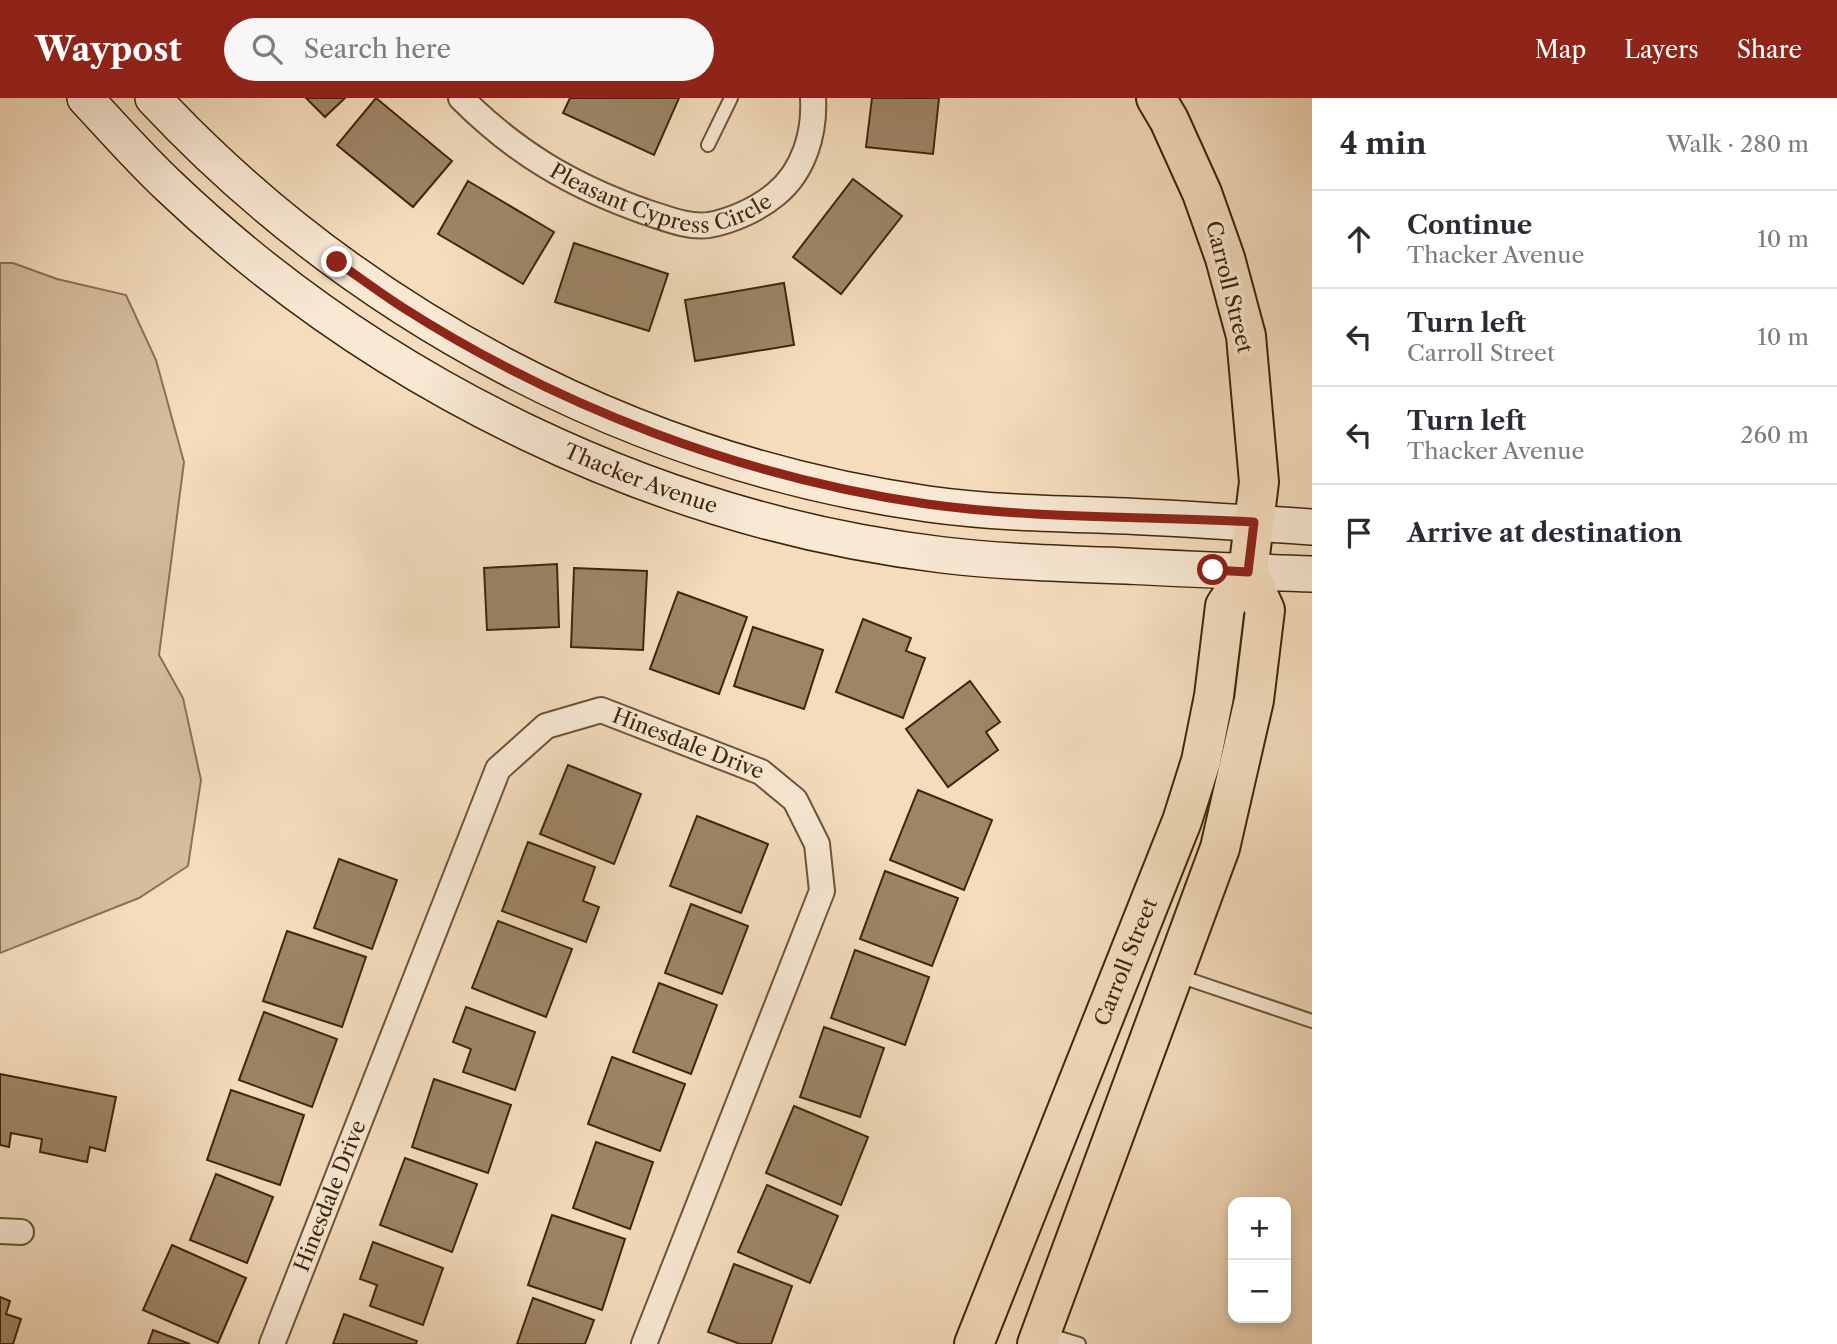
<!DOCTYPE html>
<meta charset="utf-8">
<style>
body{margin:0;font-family:"Libre Caslon Text",serif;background:#f7f7f7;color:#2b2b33}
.controls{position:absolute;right:21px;bottom:21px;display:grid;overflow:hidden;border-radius:14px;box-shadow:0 4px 10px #0003}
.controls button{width:63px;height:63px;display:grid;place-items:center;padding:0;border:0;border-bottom:2px solid #e1e1e2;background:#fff;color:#2b2b33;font:35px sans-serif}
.stop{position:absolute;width:21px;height:21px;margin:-16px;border:5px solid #8f2418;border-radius:50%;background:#fff}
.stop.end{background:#8f2418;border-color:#fff;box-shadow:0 2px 7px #0008}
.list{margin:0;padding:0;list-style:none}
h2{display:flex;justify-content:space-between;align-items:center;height:91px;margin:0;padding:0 28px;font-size:30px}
h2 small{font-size:23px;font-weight:400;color:#7c7c81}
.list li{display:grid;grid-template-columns:46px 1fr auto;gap:21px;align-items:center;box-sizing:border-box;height:98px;padding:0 28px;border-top:2px solid #e1e1e2}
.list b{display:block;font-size:26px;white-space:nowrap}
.list p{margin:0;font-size:23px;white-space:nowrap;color:#7c7c81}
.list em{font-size:23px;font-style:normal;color:#7c7c81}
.icon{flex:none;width:38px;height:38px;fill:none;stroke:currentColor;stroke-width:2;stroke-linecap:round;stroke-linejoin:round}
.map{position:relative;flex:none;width:1312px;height:1246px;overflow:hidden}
header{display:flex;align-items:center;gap:42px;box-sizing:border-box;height:98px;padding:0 35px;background:#8f2418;color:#fff}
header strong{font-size:33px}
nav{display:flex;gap:38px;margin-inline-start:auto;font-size:24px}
.search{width:490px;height:63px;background:#f7f7f7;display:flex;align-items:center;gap:18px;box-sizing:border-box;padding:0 24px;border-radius:38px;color:#7c7c81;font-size:26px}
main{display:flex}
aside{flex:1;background:#fff}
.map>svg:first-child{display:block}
</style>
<header>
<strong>Waypost</strong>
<div class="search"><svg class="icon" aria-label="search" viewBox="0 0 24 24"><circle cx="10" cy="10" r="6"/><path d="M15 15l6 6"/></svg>Search here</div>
<nav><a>Map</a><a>Layers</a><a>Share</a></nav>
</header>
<main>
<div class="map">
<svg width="1312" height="1246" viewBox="0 0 1312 1246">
<rect width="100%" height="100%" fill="#f4dcbd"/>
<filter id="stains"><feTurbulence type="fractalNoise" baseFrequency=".00286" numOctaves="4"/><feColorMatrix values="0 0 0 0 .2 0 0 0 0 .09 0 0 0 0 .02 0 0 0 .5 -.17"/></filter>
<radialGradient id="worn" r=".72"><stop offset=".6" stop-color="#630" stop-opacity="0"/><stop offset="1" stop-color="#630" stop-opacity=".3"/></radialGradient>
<polygon fill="#d5bd9e" stroke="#8a7254" stroke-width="2" points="0,165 13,165 57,181 126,197 156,262 184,364 159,557 183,600 201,682 188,768 139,800 0,855"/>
<g fill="#9d8567" stroke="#3f2609" stroke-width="2">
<polygon points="306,0 345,0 325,19"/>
<polygon points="376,0 452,63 413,109 337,47"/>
<polygon points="570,0 679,0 654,57 563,15"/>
<polygon points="872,0 939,0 933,56 866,49"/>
<polygon points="853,81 902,118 841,196 793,159"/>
<polygon points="468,83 554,134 523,186 438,136"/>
<polygon points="574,145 668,176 649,233 555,204"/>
<polygon points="784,185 794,247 695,263 685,202"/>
<polygon points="557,466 559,529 487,532 484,470"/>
<polygon points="574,470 647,473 643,552 571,549"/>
<polygon points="678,494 747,519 719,596 650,571"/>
<polygon points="863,521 911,540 906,553 925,560 903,620 836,594"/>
<polygon points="753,529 823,552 804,611 734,588"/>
<polygon points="970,583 1000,624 986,634 998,652 948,689 906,631"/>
<polygon points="568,667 641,696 614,766 540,736"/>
<polygon points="918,692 992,722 964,792 890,762"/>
<polygon points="697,718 768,746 741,815 670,788"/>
<polygon points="528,744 595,769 583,803 599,809 586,844 502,813"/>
<polygon points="339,761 397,782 372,851 314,830"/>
<polygon points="885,773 958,800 932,868 860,841"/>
<polygon points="691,806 748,828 722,896 665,875"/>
<polygon points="498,823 572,851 546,919 472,890"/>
<polygon points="287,833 366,859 342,929 263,903"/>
<polygon points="855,852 929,879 905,947 831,920"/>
<polygon points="659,885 717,907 691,976 633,954"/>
<polygon points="466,909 535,934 515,992 463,974 471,951 453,944"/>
<polygon points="264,914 337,941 312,1009 239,982"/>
<polygon points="824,929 884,950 860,1019 800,999"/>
<polygon points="612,959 685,986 660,1053 588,1026"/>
<polygon points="0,976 116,999 105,1053 90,1049 87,1064 40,1054 42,1041 11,1035 9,1049 0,1047"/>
<polygon points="434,981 511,1007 488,1075 412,1049"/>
<polygon points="231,992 304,1017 280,1087 207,1062"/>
<polygon points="794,1008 868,1039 841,1107 766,1075"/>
<polygon points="596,1044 653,1064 630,1131 573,1110"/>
<polygon points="405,1060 477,1086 452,1154 380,1127"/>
<polygon points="216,1076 273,1099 247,1165 190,1142"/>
<polygon points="767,1087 838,1118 810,1185 738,1154"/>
<polygon points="552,1117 625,1141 602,1212 528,1187"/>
<polygon points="373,1144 443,1170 423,1227 370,1208 377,1187 360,1181"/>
<polygon points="172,1147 246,1180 218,1245 143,1212"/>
<polygon points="734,1166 792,1188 771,1246 740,1246 708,1234"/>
<polygon points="0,1199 10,1203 6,1216 21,1221 13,1246 0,1246"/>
<polygon points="533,1200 594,1222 585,1246 517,1246"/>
<polygon points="344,1216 417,1243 416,1246 333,1246"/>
<polygon points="153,1232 190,1246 148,1246"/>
</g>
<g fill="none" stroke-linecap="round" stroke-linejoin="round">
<defs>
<g id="lane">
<polyline points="708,47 731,0"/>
<polyline points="1176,877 1312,923"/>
<polyline points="1046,1236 1079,1246"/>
</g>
<g id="street">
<path id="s1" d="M461,0C516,55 572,88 646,114C665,120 688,130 709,127C732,123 758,111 776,96C804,73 815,35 813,0"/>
<polyline points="0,1133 21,1134"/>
<path id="s2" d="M272,1246L498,671L546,628L601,612L761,674L795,702L817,746L822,793L644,1246"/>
</g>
<g id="secondary">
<path id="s3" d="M85,0C113,30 140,61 170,89C378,287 657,423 943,457C1004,464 1066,466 1127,468C1189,471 1250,474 1312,476"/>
<path d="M153,0C356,217 633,364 928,406C993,415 1060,416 1126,418C1188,421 1250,425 1312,429"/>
</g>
<g id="primary">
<path id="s4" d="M974,1246L1182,723L1201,663L1214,598L1225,508L1248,474L1259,384L1246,238L1225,160L1202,95L1169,22L1156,0"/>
<polyline points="1037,1246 1220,750 1254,602 1265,512 1248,474"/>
</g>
</defs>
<use href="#lane" stroke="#6c5436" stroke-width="16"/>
<use href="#street" stroke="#6c5436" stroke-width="28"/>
<use href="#secondary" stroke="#3f2609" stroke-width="38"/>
<use href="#primary" stroke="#3f2609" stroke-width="42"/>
<use href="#lane" stroke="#f8e8d4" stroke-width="12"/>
<use href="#street" stroke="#f8e8d4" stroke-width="24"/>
<use href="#secondary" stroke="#f8e8d4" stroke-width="35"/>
<use href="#primary" stroke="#f4dcbd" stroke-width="38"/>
</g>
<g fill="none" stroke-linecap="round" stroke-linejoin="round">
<path stroke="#8f2418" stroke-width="9" d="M337,164C359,179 380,195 402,209C560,310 742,379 927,406C1035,421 1146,418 1254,424L1248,474L1213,472"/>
</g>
<g text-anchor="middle" stroke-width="7" stroke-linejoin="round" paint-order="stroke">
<g font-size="21" fill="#3f2609" stroke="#f8e8d4">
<text dy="7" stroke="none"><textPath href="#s1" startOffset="233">Pleasant Cypress Circle</textPath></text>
<text transform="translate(1229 189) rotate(76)" y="7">Carroll Street</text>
<text dy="7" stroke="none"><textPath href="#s3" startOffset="681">Thacker Avenue</textPath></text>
<text dy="7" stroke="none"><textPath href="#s2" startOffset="833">Hinesdale Drive</textPath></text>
<text dy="7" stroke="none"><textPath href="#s4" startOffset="411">Carroll Street</textPath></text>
<text dy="7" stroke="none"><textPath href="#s2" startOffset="159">Hinesdale Drive</textPath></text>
</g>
</g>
<rect width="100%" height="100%" filter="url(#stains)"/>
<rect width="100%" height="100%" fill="url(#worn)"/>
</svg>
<div class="controls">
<button>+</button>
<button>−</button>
</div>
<div class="stop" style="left:1213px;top:472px"></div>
<div class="stop end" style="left:337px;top:164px"></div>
</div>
<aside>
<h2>4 min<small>Walk · 280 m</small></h2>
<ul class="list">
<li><svg class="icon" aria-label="ahead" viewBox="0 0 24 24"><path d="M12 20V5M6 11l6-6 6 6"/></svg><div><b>Continue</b><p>Thacker Avenue</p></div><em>10 m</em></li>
<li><svg class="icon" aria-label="left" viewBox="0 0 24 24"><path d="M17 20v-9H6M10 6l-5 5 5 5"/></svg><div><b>Turn left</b><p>Carroll Street</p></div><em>10 m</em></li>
<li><svg class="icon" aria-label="left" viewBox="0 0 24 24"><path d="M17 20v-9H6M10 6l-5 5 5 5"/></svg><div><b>Turn left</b><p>Thacker Avenue</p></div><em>260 m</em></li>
<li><svg class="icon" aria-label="arrive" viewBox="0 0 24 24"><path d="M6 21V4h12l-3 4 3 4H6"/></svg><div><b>Arrive at destination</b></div></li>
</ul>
</aside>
</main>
